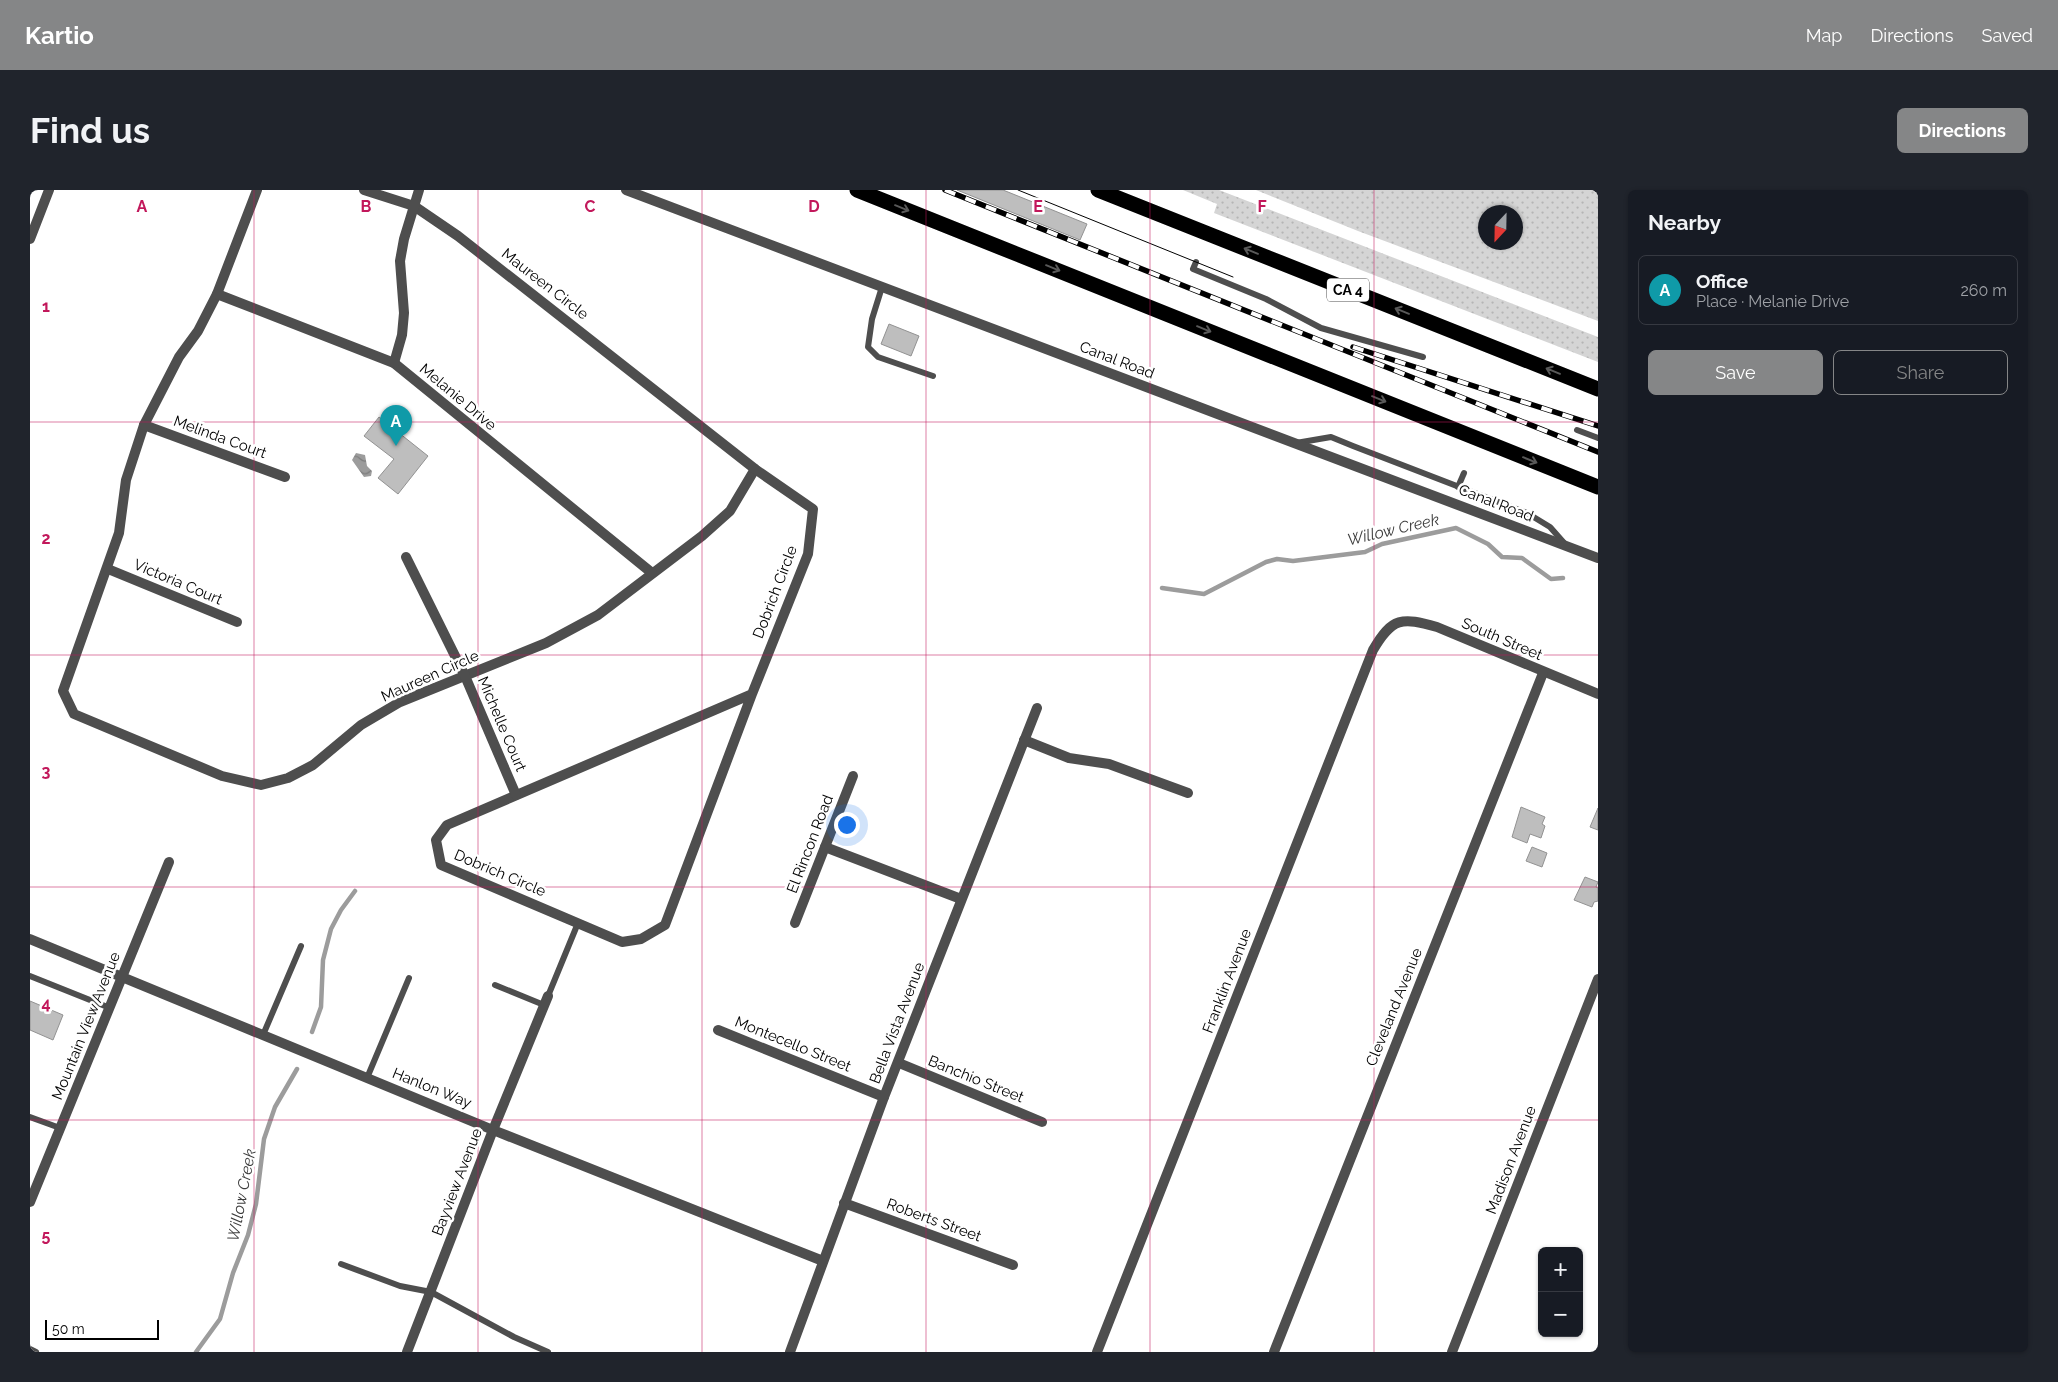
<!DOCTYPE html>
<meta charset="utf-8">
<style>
body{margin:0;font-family:Raleway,sans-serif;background:#20242c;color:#f1f3f6}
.controls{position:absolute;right:15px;bottom:15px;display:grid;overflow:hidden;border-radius:8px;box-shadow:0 1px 4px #0004}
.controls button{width:45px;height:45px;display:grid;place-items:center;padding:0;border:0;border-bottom:1px solid #363941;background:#171b24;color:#f1f3f6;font:25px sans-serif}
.compass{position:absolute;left:1448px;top:15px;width:45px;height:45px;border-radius:50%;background:#171b24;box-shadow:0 1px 4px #0004;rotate:202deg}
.scale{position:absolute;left:15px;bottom:12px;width:114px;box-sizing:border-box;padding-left:5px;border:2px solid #000;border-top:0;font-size:14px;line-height:18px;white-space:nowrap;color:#000;-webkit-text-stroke:4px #fff;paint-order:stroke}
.you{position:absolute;left:816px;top:634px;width:18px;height:18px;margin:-12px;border:4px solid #fff;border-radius:50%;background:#1a73e8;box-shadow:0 0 0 8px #1a73e833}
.badge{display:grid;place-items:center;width:32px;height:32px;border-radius:50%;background:#858687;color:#fff;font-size:16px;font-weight:700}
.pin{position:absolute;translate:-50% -41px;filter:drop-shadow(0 1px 2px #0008)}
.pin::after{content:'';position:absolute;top:26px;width:18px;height:15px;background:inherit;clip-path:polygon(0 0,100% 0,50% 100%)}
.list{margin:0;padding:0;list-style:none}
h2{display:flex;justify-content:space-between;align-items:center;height:65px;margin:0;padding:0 20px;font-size:21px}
h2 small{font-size:16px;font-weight:400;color:#9ea1a6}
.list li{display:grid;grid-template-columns:32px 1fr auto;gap:15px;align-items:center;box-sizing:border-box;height:70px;margin:0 10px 10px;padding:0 10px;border:1px solid #363941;border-radius:8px}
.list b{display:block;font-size:19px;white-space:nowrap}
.list p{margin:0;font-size:16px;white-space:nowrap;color:#9ea1a6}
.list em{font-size:16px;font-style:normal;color:#9ea1a6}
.actions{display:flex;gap:10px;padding:15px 20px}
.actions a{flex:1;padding:11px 0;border:1px solid #858687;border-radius:8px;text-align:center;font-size:18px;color:#858687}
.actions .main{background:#858687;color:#fff}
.map{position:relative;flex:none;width:1568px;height:1162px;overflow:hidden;border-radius:8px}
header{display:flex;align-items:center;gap:30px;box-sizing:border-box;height:70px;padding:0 25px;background:#858687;color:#fff}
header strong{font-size:24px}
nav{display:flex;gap:28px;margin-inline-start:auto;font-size:18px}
.intro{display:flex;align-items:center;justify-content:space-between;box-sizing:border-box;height:120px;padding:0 30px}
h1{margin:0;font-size:35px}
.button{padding:12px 22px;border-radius:8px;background:#858687;color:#fff;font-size:18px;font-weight:700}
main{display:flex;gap:30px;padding:0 30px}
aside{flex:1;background:#171b24;border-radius:8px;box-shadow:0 1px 4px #0004}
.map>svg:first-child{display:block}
</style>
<header>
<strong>Kartio</strong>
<nav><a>Map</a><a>Directions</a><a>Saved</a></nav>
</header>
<div class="intro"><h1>Find us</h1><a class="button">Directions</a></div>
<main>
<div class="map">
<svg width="1568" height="1162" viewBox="0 0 1568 1162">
<defs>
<pattern id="grass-dots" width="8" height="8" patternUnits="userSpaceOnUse" patternTransform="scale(1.25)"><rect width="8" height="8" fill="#d5d5d5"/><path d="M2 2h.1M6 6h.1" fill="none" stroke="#b5b5b5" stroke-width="1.8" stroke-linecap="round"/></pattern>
<pattern id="water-waves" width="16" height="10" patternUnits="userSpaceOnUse" patternTransform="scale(1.25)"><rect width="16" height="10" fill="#9c9c9c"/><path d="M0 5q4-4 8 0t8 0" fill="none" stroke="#7d7d7d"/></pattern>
</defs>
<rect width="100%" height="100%" fill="#fff"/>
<g fill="url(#grass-dots)" fill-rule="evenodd">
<polygon points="1153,0 1189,0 1568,147 1568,172 1184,23 1187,14"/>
<path d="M1226,0H1568V131L1328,41ZM1456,22H1486V52H1456Z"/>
</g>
<polygon fill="url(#water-waves)" points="326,263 335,265 337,276 342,281 341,286 334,287 322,270"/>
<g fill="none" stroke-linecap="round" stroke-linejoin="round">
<g stroke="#9c9c9c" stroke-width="4.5">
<polyline points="1132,398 1174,404 1236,372 1247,369 1263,371 1335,362 1352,354 1426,338 1458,354 1472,367 1492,368 1521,389 1533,388"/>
<polyline points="282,842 291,817 293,770 301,739 311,720 325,701"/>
<polyline points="166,1162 190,1129 203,1083 218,1045 226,1014 234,949 245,917 267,879"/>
</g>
</g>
<g fill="#bebebe" stroke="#929292">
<polygon points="927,0 973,0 1057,34 1050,50"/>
<polygon points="859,134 889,146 881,166 851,154"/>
<polygon points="349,227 398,266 368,304 348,288 364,269 334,246"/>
<polygon points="1491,617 1515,627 1512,634 1515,636 1511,648 1500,644 1497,653 1482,647"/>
<polygon points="1568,618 1568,640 1560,637"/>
<polygon points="1502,657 1517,663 1512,677 1496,671"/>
<polygon points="1555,687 1568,692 1566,697 1568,698 1568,711 1564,712 1562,717 1544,710"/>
<polygon points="0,811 33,825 23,850 0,840"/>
</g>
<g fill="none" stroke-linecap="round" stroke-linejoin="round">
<g stroke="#4e4e4e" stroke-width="6">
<polyline points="1166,72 1163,79 1236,109 1291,138 1393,167"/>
<polyline points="852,97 842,129 838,157 848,167 903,186"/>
<polyline points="1547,240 1568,248"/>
<polyline points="1266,253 1301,247 1323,256 1497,323 1520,337 1535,354"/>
<polyline points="1428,297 1434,283"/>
<polyline points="0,786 80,818"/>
<polyline points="465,795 514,815"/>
<polyline points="518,806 548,733"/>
<polyline points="233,845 271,756"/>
<polyline points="337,888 379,788"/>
<polyline points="0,927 30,938"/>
<polyline points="311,1074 370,1096 401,1102 484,1147 518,1162"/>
<polyline points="0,1159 6,1162"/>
</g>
<g stroke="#4e4e4e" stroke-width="10">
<polyline points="227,0 187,104 168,141 149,167 114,235 96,290 89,343 33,501 44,524 192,586 231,595 258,588 283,575 331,535 370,512 516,453 568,425 672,346 700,321 725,279"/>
<polyline points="334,0 384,16 428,46 725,279 783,319 778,364 722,504 635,735 611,749 592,752 411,675 406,650 417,635 722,504"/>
<polyline points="0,49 19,0"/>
<polyline points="187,104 364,173 622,383"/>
<polyline points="364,173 372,145 374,123 370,71 374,49 389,0"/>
<polyline points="114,235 255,287"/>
<polyline points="376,367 435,486 486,605"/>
<polyline points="78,379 207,432"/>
<polyline points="994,550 1039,568 1079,574 1158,603"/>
<polyline points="795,657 931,709"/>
<polyline points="765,733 823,586"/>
<polyline points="0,749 463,940 793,1071"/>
<polyline points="688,840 854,907"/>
<polyline points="869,873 1012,932"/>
<polyline points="0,1012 139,672"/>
<polyline points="814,1013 983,1075"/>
<polyline points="377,1162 463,940 518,806"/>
<polyline points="760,1162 854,907 1007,518"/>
<path d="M1067,1162L1343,460C1362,427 1372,427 1407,437L1568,504"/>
<polyline points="1244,1162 1513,483"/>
<polyline points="1422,1162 1568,789"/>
</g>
<polyline stroke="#4e4e4e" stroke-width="10" points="596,0 1568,368"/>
<g stroke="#000" stroke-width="15">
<polyline points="827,0 1568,297"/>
<polyline points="1068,0 1568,199"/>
</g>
<polyline stroke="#000" stroke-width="1" points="988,0 1203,87"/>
<defs>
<g id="rail">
<polyline points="915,0 1568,262"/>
<polyline points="1323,157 1568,236"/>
</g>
</defs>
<use href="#rail" stroke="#000" stroke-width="5.5"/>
<use href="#rail" stroke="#fff" stroke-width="4" stroke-dasharray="11" stroke-linecap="butt"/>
</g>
<defs><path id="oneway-shaft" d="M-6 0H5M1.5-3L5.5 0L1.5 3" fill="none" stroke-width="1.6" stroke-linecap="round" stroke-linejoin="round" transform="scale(1.25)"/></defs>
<g stroke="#595959">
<use href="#oneway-shaft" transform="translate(872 18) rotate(22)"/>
<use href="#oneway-shaft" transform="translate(1221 61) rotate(-158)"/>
<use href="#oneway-shaft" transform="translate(1023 78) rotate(22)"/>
<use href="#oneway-shaft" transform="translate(1372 121) rotate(-158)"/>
<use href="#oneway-shaft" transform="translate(1174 139) rotate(22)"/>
<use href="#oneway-shaft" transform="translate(1523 181) rotate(-158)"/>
<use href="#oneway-shaft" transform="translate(1349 209) rotate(22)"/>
<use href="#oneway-shaft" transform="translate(1500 270) rotate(22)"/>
</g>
<path fill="none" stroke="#c2185b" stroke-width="1" stroke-opacity="0.55" d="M224,0V1162M448,0V1162M672,0V1162M896,0V1162M1120,0V1162M1344,0V1162M0,232H1568M0,465H1568M0,697H1568M0,930H1568"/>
<g text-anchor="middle" stroke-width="5" stroke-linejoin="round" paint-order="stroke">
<rect fill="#fff" stroke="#4c4c4c" stroke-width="1" x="1297" y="88.5" width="42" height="23" rx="4"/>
<g font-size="14" font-weight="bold" fill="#000">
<text x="1318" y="105">CA 4</text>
</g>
<g font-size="15" fill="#000" stroke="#fff">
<text transform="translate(515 94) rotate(38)" y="5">Maureen Circle</text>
<text transform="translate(1087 170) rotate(21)" y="5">Canal Road</text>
<text transform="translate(428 207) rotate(40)" y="5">Melanie Drive</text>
<text transform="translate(190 247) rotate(20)" y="5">Melinda Court</text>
<text transform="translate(1466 313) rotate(21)" y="5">Canal Road</text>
<text transform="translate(148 392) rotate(23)" y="5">Victoria Court</text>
<text transform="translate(745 402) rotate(-69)" y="5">Dobrich Circle</text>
<text transform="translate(1472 449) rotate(23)" y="5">South Street</text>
<text transform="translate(400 486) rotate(-24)" y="5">Maureen Circle</text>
<text transform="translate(472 534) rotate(67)" y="5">Michelle Court</text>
<text transform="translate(780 654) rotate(-69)" y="5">El Rincon Road</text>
<text transform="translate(470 683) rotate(23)" y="5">Dobrich Circle</text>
<text transform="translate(1197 791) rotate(-69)" y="5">Franklin Avenue</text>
<text transform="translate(1364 817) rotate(-68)" y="5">Cleveland Avenue</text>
<text transform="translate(867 833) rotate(-69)" y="5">Bella Vista Avenue</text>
<text transform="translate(56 836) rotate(-68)" y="5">Mountain View Avenue</text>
<text transform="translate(763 854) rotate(22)" y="5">Montecello Street</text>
<text transform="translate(946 889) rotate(22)" y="5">Banchio Street</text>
<text transform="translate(402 898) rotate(22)" y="5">Hanlon Way</text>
<text transform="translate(1481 970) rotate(-69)" y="5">Madison Avenue</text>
<text transform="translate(427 992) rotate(-69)" y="5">Bayview Avenue</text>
<text transform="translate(904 1030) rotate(20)" y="5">Roberts Street</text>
</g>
<g font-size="16" font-style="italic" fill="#3d3d3d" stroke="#fff">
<text transform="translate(1363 339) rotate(-13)" y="6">Willow Creek</text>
<text transform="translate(211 1005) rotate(-79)" y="6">Willow Creek</text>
</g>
</g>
<g font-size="16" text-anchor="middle" font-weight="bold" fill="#c2185b" stroke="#fff" stroke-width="5" stroke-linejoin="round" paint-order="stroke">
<text x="112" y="22">A</text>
<text x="336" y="22">B</text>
<text x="560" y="22">C</text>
<text x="784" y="22">D</text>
<text x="1008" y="22">E</text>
<text x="1232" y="22">F</text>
<text x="16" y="122">1</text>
<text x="16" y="354">2</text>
<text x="16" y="587">3</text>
<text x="16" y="819">4</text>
<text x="16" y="1051">5</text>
</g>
</svg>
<div class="controls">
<button>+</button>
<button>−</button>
</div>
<svg class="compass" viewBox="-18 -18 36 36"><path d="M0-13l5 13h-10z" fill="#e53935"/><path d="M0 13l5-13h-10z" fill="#9ea1a6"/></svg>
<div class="scale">50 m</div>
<div class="you"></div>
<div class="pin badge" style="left:366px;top:256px;background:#0f9aa8">A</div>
</div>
<aside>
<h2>Nearby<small></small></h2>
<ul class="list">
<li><span class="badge" style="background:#0f9aa8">A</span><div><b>Office</b><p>Place · Melanie Drive</p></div><em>260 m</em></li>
</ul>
<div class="actions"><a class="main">Save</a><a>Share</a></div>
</aside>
</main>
